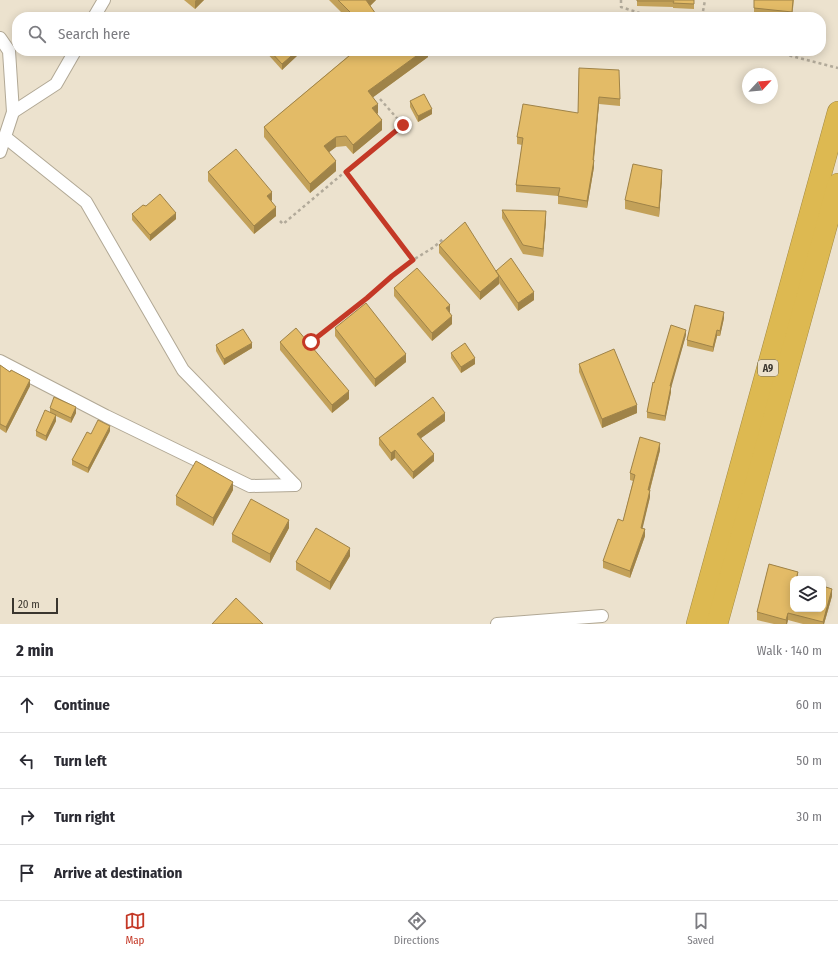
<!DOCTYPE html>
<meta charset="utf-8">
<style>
body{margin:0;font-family:"Fira Sans Condensed",sans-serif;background:#f2f2f3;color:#2b2b33}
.controls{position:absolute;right:12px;bottom:12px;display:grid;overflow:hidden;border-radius:8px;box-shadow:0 2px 10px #0003}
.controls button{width:36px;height:36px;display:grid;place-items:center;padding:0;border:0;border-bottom:1px solid #e1e1e2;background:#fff;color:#2b2b33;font:20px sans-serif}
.compass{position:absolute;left:742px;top:68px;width:36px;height:36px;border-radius:50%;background:#fff;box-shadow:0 2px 10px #0003;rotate:64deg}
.scale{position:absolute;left:12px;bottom:10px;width:46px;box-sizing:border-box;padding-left:4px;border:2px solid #3a362e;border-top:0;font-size:11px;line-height:14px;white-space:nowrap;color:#3a362e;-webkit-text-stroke:3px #ece2ce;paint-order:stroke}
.stop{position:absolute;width:12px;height:12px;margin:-9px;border:3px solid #c43826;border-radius:50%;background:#fff}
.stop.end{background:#c43826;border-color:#fff;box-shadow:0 1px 4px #0008}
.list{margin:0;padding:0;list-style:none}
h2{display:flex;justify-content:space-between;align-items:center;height:52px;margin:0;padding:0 16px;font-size:17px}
h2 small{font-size:13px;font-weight:400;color:#7c7c81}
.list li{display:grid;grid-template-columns:26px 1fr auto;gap:12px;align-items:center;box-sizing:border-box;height:56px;padding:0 16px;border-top:1px solid #e1e1e2}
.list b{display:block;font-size:15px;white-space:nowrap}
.list em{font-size:13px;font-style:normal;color:#7c7c81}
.icon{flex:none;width:22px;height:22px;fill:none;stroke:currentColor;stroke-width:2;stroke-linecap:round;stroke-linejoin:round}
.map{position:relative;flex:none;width:838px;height:624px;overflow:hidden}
.search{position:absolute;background:#fff;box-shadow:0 2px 10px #0003;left:12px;right:12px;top:12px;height:44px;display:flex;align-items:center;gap:10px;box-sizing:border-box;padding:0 14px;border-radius:16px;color:#7c7c81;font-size:15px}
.sheet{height:276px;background:#fff}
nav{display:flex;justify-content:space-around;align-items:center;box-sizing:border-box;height:56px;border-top:1px solid #e1e1e2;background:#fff;font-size:11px;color:#7c7c81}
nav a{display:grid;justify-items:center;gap:2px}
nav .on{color:#c43826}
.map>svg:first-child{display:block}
</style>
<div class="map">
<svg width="838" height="624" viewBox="0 0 838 624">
<rect width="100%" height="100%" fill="#ece2ce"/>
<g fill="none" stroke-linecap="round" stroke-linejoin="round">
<defs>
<g id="street">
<polyline points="94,17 104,0"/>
<polyline points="0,38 9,51 13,112 0,152"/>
<polyline points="13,112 56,84 75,51"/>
<polyline points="5,137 86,202 183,370 295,485"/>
<polyline points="0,361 106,416 250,486 295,485"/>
<polyline points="497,624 602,616"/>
</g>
<g id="highway">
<polyline points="697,624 838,112"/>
<polyline points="717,624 838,184"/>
</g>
</defs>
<use href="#street" stroke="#b1a895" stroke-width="14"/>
<use href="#highway" stroke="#a48b45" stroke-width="22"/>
<g stroke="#b2aa9a" stroke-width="2.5" stroke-dasharray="3 3" stroke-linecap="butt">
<polyline points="621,0 621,7 652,17"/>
<polyline points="702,17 705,0"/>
<polyline points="772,51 838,68"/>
<polyline points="380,99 403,125 346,171 413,260 434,247 443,239"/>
<polyline points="280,221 283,224 346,171"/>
<polyline points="311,342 367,298 392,276 413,260"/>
</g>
<use href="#street" stroke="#fff" stroke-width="12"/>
<use href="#highway" stroke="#ddb951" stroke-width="21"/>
</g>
<g fill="#c3a159">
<polygon points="184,0 204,0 195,9"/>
<polygon points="329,0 376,0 370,6 378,17 346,17"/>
<polygon points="637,0 694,0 694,9 673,8 673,7 637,6"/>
<polygon points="754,0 794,0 792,17 754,13"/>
<polygon points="265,51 299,51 299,54 282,70"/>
<polygon points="353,51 428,51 428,57 373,97 378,113 377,114 382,130 353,154 346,146 336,147 329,152 336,171 310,193 264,137 264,127 353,52"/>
<polygon points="579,68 620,99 620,106 599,104 594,160 594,167 587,208 558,204 558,196 516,192 516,185 522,145 517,144 517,137 578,113"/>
<polygon points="410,101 432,114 418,122 410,107"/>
<polygon points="208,172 272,200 271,201 276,216 254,234 208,181"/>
<polygon points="662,178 659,217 625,209 625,200"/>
<polygon points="502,210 546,220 543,257 523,254 502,218"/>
<polygon points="132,214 176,219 150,241 132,220"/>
<polygon points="439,245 496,271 534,300 518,311 499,283 499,284 480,300 439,253"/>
<polygon points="394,288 450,313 452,324 432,341 394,296"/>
<polygon points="724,318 720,336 717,336 713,352 687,346 687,340"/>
<polygon points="335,328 406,362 375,387 335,336"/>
<polygon points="686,335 671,386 671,392 665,421 647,418 647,412 654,383"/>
<polygon points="280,342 349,399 332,413 280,350"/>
<polygon points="216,345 252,348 224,365 216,351"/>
<polygon points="451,353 475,364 461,373 451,358"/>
<polygon points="579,364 637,413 602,428 579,372"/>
<polygon points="0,365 30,386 6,433 0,429"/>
<polygon points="50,408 76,413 71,423 56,416 56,421 46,441 36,436 36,431 50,412"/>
<polygon points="445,421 421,438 434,461 413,479 395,458 391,461 379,445 379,438"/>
<polygon points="110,431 88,473 72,465 72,460"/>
<polygon points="660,450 650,490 650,497 642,528 645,536 630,578 603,568 603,561 623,521 633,481 630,480 630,473"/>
<polygon points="233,490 213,526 176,505 176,496"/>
<polygon points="289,528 270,563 232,542 232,534"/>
<polygon points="350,556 330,590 296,570 296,562"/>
<polygon points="769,564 798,572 798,579 793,579 793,609 823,609 823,586 832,589 832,596 824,624 803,624 788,620 787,624 774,624 757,620 757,612"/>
</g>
<g fill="#9f8348">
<polygon points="196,0 204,0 195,9 195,1"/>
<polygon points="366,0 376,0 366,10"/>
<polygon points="297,51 299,51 299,54 282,70 282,64"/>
<polygon points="423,51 428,51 428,57 368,101 368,91"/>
<polygon points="599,97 599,104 593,167 594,160 594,167 587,208 587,201 593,160"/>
<polygon points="378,104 378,113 372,118 372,108"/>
<polygon points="432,109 432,114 418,122 418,116"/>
<polygon points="382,120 382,130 353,154 353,145"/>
<polygon points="336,137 336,147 324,156 324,146"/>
<polygon points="336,161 336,171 310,193 310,184"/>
<polygon points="662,170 662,178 659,217 659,208"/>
<polygon points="272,192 272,200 267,205 267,196"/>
<polygon points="276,207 276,216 254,234 254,226"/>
<polygon points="546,211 546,220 543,257 543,249"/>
<polygon points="176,213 176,219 150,241 150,235"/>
<polygon points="499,276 499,284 480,300 480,292"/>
<polygon points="534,292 534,300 518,311 518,303"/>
<polygon points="450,305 450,313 446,308"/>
<polygon points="724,312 724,318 720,336 720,331"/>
<polygon points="452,316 452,324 432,341 432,333"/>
<polygon points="686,330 686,335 670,392 670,386"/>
<polygon points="717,330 717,336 713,352 713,347"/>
<polygon points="252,343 252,348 224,365 224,359"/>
<polygon points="406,354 406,362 375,387 375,379"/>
<polygon points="475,358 475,364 461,373 461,367"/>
<polygon points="30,380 30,386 6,433 6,427"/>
<polygon points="671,386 671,392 665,421 665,416"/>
<polygon points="349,391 349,399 332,413 332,405"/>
<polygon points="637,405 637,413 602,428 602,419"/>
<polygon points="76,407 76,413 71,423 71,418"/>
<polygon points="445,413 445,421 417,441 417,434"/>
<polygon points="56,415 56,421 46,441 46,436"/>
<polygon points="110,426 110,431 88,473 88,468"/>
<polygon points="660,443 660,450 648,497 648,490"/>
<polygon points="395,450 395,458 391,461 391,453"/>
<polygon points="434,454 434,461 413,479 413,472"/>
<polygon points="233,482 233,490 213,526 213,518"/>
<polygon points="650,490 650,497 641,535 641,528"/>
<polygon points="289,520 289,528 270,563 270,554"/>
<polygon points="645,529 645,536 630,578 630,571"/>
<polygon points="350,548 350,556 330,590 330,582"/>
<polygon points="832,589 832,596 824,624 823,624 823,622"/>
<polygon points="788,613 788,620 787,624 786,624 786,620"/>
</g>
<g fill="#e3bb67" stroke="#9f8348">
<polygon points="338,0 366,0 378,17 355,17"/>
<polygon points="637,0 694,0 694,4 673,3 674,1 637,1"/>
<polygon points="754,0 793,0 792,12 754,8"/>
<polygon points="270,51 297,51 282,64"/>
<polygon points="355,51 423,51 368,91 378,104 372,108 382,120 353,145 346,136 336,137 324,146 336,161 310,184 264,127"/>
<polygon points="579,68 619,70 620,99 599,97 593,160 594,160 587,201 558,196 560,188 516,185 523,138 517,137 523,104 578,113"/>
<polygon points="424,94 432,109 418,116 410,101"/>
<polygon points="236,149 272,192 267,196 276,207 254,226 208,172"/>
<polygon points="633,164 662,170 659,208 625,200"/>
<polygon points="160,194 176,213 150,235 132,214 143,205 146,206"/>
<polygon points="502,210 546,211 543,249 523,245"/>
<polygon points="465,222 499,276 480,292 439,245"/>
<polygon points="511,258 534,292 518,303 496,271"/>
<polygon points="417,268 450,305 446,308 452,316 432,333 394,288"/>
<polygon points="366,303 406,354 375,379 335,328"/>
<polygon points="695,305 724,312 720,331 717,330 713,347 687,340"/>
<polygon points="671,325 686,330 670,386 671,386 665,416 647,412 653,382 654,383"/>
<polygon points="296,328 349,391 332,405 280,342"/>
<polygon points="243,329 252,343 224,359 216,345"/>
<polygon points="465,343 475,358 461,367 451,353"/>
<polygon points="614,349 637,405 602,419 579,364"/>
<polygon points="0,365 10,372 11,370 30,380 6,427 0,424"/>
<polygon points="54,397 76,407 71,418 50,408"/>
<polygon points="433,397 445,413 417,434 434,454 413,472 395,450 391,453 379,438"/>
<polygon points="45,410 56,415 46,436 36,431"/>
<polygon points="98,420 110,426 88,468 72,460 87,432 91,434"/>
<polygon points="640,437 660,443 648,490 650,490 641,528 645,529 630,571 603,561 618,519 623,521 635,475 630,473"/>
<polygon points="196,461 233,482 213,518 176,496"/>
<polygon points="251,499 289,520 270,554 232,534"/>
<polygon points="316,528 350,548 330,582 296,562"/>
<polygon points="769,564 798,572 796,579 793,579 793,609 823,609 823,586 832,589 823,622 788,613 786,620 757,612"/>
<polygon points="236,598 263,624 212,624"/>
</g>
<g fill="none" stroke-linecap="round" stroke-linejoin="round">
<polyline stroke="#c43826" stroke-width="5" points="311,342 367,298 392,276 413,260 346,172 403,125"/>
</g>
<g text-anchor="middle" stroke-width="3" stroke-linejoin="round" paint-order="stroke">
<rect fill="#ece2ce" stroke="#6f6a5e" stroke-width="1" x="758" y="360" width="20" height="16" rx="3"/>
<g font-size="10" font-weight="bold" fill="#3a362e">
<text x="768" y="372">A9</text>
</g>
</g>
</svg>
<div class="controls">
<button><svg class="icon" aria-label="layers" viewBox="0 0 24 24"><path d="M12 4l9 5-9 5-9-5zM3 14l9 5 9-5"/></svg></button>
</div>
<svg class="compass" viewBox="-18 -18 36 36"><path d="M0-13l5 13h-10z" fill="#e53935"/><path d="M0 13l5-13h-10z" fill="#7c7c81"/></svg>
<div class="scale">20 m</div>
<div class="stop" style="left:311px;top:342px"></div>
<div class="stop end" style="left:403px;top:125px"></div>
<div class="search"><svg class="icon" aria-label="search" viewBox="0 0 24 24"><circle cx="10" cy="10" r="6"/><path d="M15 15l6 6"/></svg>Search here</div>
</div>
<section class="sheet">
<h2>2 min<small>Walk · 140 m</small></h2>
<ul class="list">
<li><svg class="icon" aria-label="ahead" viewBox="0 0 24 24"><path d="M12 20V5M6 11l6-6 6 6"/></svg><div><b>Continue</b></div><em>60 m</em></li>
<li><svg class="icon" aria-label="left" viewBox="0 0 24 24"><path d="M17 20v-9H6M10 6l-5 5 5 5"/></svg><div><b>Turn left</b></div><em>50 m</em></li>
<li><svg class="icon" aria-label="right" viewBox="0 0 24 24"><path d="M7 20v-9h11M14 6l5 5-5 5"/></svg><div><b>Turn right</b></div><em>30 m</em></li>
<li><svg class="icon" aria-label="arrive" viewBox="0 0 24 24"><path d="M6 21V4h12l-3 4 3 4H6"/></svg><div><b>Arrive at destination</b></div></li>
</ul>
</section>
<nav>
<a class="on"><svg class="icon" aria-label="map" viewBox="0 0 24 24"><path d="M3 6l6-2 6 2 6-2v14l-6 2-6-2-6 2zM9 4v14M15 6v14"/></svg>Map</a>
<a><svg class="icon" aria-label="directions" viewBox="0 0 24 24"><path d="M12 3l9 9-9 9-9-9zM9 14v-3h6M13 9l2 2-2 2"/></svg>Directions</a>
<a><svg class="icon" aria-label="saved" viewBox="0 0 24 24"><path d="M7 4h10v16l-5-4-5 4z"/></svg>Saved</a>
</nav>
